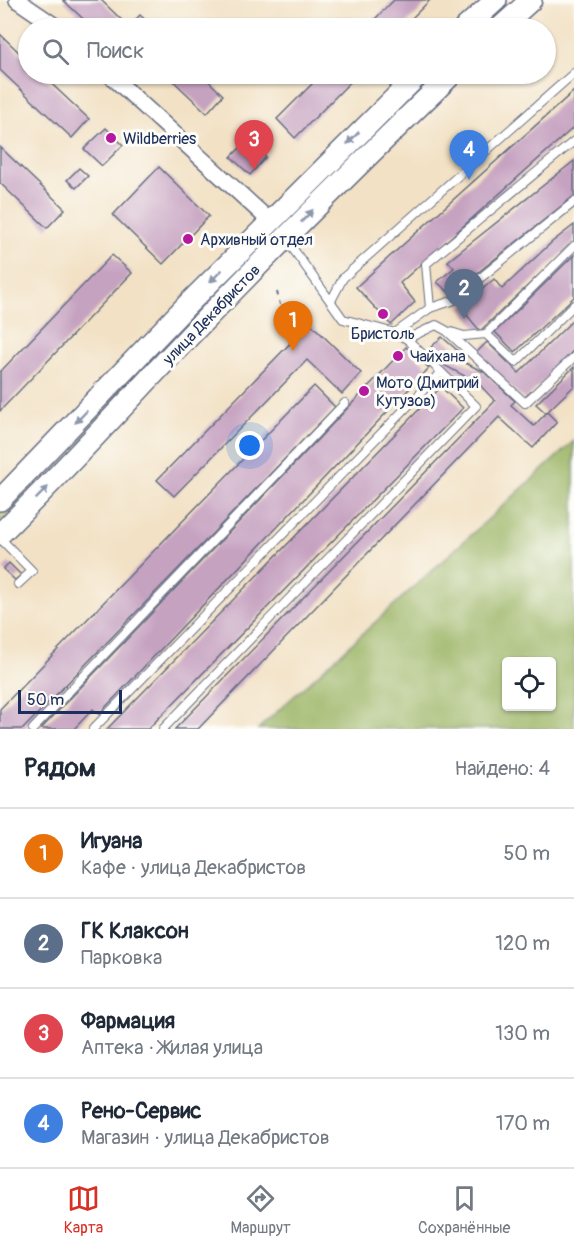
<!DOCTYPE html>
<html lang="ru">
<meta charset="utf-8">
<style>
body{margin:0;font-family:Pangolin,sans-serif;background:#f2f2f3;color:#1f2937}
.controls{position:absolute;right:18px;bottom:18px;display:grid;overflow:hidden;border-radius:6px;box-shadow:0 2px 4px #0004}
.controls button{width:54px;height:54px;display:grid;place-items:center;padding:0;border:0;border-bottom:2px solid #e0e1e3;background:#fff;color:#1f2937;font:30px sans-serif}
.scale{position:absolute;left:18px;bottom:15px;width:104px;box-sizing:border-box;padding-left:6px;border:3px solid #1b2f5e;border-top:0;font-size:16px;line-height:21px;white-space:nowrap;color:#1b2f5e;-webkit-text-stroke:4px #fdfcf7;paint-order:stroke}
.you{position:absolute;left:250px;top:446px;width:21px;height:21px;margin:-15px;border:4px solid #fff;border-radius:50%;background:#1a73e8;box-shadow:0 0 0 9px #1a73e833}
.badge{display:grid;place-items:center;width:39px;height:39px;border-radius:50%;background:#d93025;color:#fff;font-size:20px;font-weight:700}
.pin{position:absolute;translate:-50% -50px;filter:drop-shadow(0 2px 3px #0008)}
.pin::after{content:'';position:absolute;top:32px;width:21px;height:18px;background:inherit;clip-path:polygon(0 0,100% 0,50% 100%)}
.list{margin:0;padding:0;list-style:none}
h2{display:flex;justify-content:space-between;align-items:center;height:78px;margin:0;padding:0 24px;font-size:26px}
h2 small{font-size:20px;font-weight:400;color:#747a83}
.list li{display:grid;grid-template-columns:39px 1fr auto;gap:18px;align-items:center;box-sizing:border-box;height:90px;padding:0 24px;border-top:2px solid #e0e1e3}
.list b{display:block;font-size:22px;white-space:nowrap}
.list p{margin:0;font-size:20px;white-space:nowrap;color:#747a83}
.list em{font-size:20px;font-style:normal;color:#747a83}
.icon{flex:none;width:33px;height:33px;fill:none;stroke:currentColor;stroke-width:2;stroke-linecap:round;stroke-linejoin:round}
.map{position:relative;flex:none;width:574px;height:729px;overflow:hidden}
.search{position:absolute;background:#fff;box-shadow:0 2px 4px #0004;left:18px;right:18px;top:18px;height:66px;display:flex;align-items:center;gap:15px;box-sizing:border-box;padding:0 21px;border-radius:33px;color:#747a83;font-size:22px}
.sheet{height:438px;background:#fff}
nav{display:flex;justify-content:space-around;align-items:center;box-sizing:border-box;height:84px;border-top:2px solid #e0e1e3;background:#fff;font-size:16px;color:#747a83}
nav a{display:grid;justify-items:center;gap:3px}
nav .on{color:#d93025}
.map>svg:first-child{display:block}
</style>
<div class="map">
<svg width="574" height="729" viewBox="0 0 574 729">
<rect width="100%" height="100%" fill="#fdfcf7"/>
<filter id="ink" filterUnits="userSpaceOnUse"><feTurbulence type="fractalNoise" baseFrequency=".0167" numOctaves="2"/><feDisplacementMap in="SourceGraphic" scale="12" xChannelSelector="R" yChannelSelector="G"/><feConvolveMatrix kernelMatrix="1 2 1 2 8 2 1 2 1" color-interpolation-filters="sRGB"/></filter>
<filter id="wash" filterUnits="userSpaceOnUse"><feTurbulence type="fractalNoise" baseFrequency=".008" numOctaves="4" result="noise"/><feDisplacementMap in="SourceGraphic" scale="24" xChannelSelector="R" yChannelSelector="G"/><feGaussianBlur stdDeviation="1.35" result="paint"/><feColorMatrix in="noise" values="0 0 0 0 0 0 0 0 0 0 0 0 0 0 0 0 0 1.4 0 .05"/><feComposite in="paint" operator="in"/></filter>
<g filter="url(#wash)">
<rect width="100%" height="100%" fill="#f2e1c4"/>
<g fill="#c6d375" stroke="#70816a" stroke-width="1.5">
<polygon points="431,74 440,74 294,218 291,213"/>
<polygon points="262,242 265,247 0,521 0,511"/>
</g>
<path fill="#9cb566" stroke="#5c7262" stroke-width="1.5" fill-rule="evenodd" d="M574,441V729H258ZM506,662H552V706H506Z"/>
<g id="blocks">
<g fill="#c6a2c1">
<polygon points="63,0 101,0 129,27 140,15 154,28 93,28"/>
<polygon points="394,0 430,0 402,28 366,28"/>
<polygon points="0,34 28,61 28,74 41,74 89,119 72,138 0,70"/>
<polygon points="166,74 201,74 223,95 207,113"/>
<polygon points="322,74 358,74 295,138 277,119"/>
<polygon points="574,91 574,127 400,283 415,302 391,325 356,287"/>
<polygon points="106,128 123,145 102,166 84,149"/>
<polygon points="248,140 266,157 250,175 231,157"/>
<polygon points="0,147 65,209 47,228 0,183"/>
<polygon points="574,161 574,196 451,294 437,282 454,268 448,261"/>
<polygon points="159,167 209,216 163,264 113,215"/>
<polygon points="79,168 88,176 76,188 67,180"/>
<polygon points="574,225 574,242 480,331 461,308 494,279 502,289 552,242"/>
<polygon points="112,255 132,273 0,411 0,372"/>
<polygon points="574,255 574,297 515,352 495,332"/>
<polygon points="574,319 574,350 525,400 475,354 487,342 519,373"/>
<polygon points="310,323 361,373 342,394 307,360 174,496 157,480"/>
<polygon points="442,337 457,350 451,356 484,372 515,401 511,405 534,426 547,412 557,422 533,448 499,417 198,729 175,729 495,401 478,383 440,363 428,350"/>
<polygon points="406,347 429,368 99,714 93,709 74,729 41,729"/>
<polygon points="574,367 574,386 546,413 536,404"/>
<polygon points="314,386 335,407 23,729 0,729 0,709"/>
<polygon points="441,387 463,408 148,729 107,729"/>
<polygon points="9,563 21,575 15,580 3,569"/>
</g>
</g>
</g>
<g filter="url(#ink)">
<use href="#blocks" fill-opacity="0" stroke="#666d82" stroke-width="1.5"/>
<g fill="none" stroke-linecap="round" stroke-linejoin="round">
<defs>
<g id="lane">
<polyline points="286,239 343,319 395,333 407,339 436,325 447,331 525,403 574,357"/>
<polyline points="331,301 343,278 574,73"/>
<polyline points="430,308 426,264 574,141"/>
<polyline points="451,332 464,336 486,334 574,246"/>
<polyline points="395,333 430,308 452,301 574,202"/>
<polyline points="486,334 516,362 574,305"/>
<polyline points="0,538 32,571 18,584"/>
<polyline points="33,729 345,403"/>
<polyline points="93,729 441,372"/>
<polyline points="163,729 476,406 407,339"/>
</g>
<g id="street">
<polyline points="17,0 58,28"/>
<polyline points="109,74 271,222"/>
</g>
<g id="secondary">
<polyline points="465,28 496,0"/>
<polyline points="500,28 531,0"/>
<polyline points="0,500 187,305 419,74"/>
<path d="M0,534C68,467 132,396 198,327C281,241 366,157 452,74"/>
</g>
</defs>
<use href="#lane" stroke="#666d82" stroke-width="10"/>
<use href="#street" stroke="#666d82" stroke-width="18"/>
<use href="#secondary" stroke="#666d82" stroke-width="24"/>
<polyline stroke="#666d82" stroke-width="2" stroke-dasharray="4.5 4.5" stroke-linecap="butt" points="277,292 284,322 298,340"/>
<use href="#lane" stroke="#fff" stroke-width="8"/>
<use href="#street" stroke="#fff" stroke-width="15"/>
<use href="#secondary" stroke="#fff" stroke-width="21"/>
</g>
<defs><path id="oneway-solid" d="M-6-.8H1V-3.2L6.5 0L1 3.2V.8H-6Z" transform="scale(1.5)"/></defs>
<g fill="#8d97ae">
<use href="#oneway-solid" transform="translate(353 138) rotate(135)"/>
<use href="#oneway-solid" transform="translate(307 216) rotate(-47)"/>
<use href="#oneway-solid" transform="translate(216 276) rotate(135)"/>
<use href="#oneway-solid" transform="translate(81 417) rotate(134)"/>
<use href="#oneway-solid" transform="translate(42 493) rotate(-45)"/>
</g>
</g>
<g fill="#b5179e" stroke="#fdfcf7" stroke-width="2">
<circle cx="111" cy="138" r="6"/>
<circle cx="188" cy="239" r="6"/>
<circle cx="383" cy="314" r="6"/>
<circle cx="398" cy="356" r="6"/>
<circle cx="364" cy="391" r="6"/>
</g>
<g text-anchor="middle" stroke-width="6" stroke-linejoin="round" paint-order="stroke">
<g font-size="16" fill="#1b2f5e" stroke="#fdfcf7" text-anchor="start">
<text x="123" y="144">Wildberries</text>
<text x="200" y="245">Архивный отдел</text>
<text x="383" y="339" text-anchor="middle">Бристоль</text>
<text x="410" y="362">Чайхана</text>
<text x="376" y="388">Мото (Дмитрий<tspan x="376" dy="18">Кутузов)</tspan></text>
</g>
<g font-size="16" fill="#1b2f5e" stroke="#fdfcf7">
<text transform="translate(211 314) rotate(-46)" y="6">улица Декабристов</text>
</g>
</g>
</svg>
<div class="controls">
<button><svg class="icon" aria-label="locate" viewBox="0 0 24 24"><circle cx="12" cy="12" r="6"/><path d="M12 2v4M12 18v4M2 12h4M18 12h4"/></svg></button>
</div>
<div class="scale">50 m</div>
<div class="you"></div>
<div class="pin badge" style="left:293px;top:351px;background:#e8710a">1</div>
<div class="pin badge" style="left:464px;top:319px;background:#5c6f8a">2</div>
<div class="pin badge" style="left:254px;top:170px;background:#e0444e">3</div>
<div class="pin badge" style="left:469px;top:180px;background:#3f7fe0">4</div>
<div class="search"><svg class="icon" aria-label="search" viewBox="0 0 24 24"><circle cx="10" cy="10" r="6"/><path d="M15 15l6 6"/></svg>Поиск</div>
</div>
<section class="sheet">
<h2>Рядом<small>Найдено: 4</small></h2>
<ul class="list">
<li><span class="badge" style="background:#e8710a">1</span><div><b>Игуана</b><p>Кафе · улица Декабристов</p></div><em>50 m</em></li>
<li><span class="badge" style="background:#5c6f8a">2</span><div><b>ГК Клаксон</b><p>Парковка</p></div><em>120 m</em></li>
<li><span class="badge" style="background:#e0444e">3</span><div><b>Фармация</b><p>Аптека · Жилая улица</p></div><em>130 m</em></li>
<li><span class="badge" style="background:#3f7fe0">4</span><div><b>Рено-Сервис</b><p>Магазин · улица Декабристов</p></div><em>170 m</em></li>
</ul>
</section>
<nav>
<a class="on"><svg class="icon" aria-label="map" viewBox="0 0 24 24"><path d="M3 6l6-2 6 2 6-2v14l-6 2-6-2-6 2zM9 4v14M15 6v14"/></svg>Карта</a>
<a><svg class="icon" aria-label="directions" viewBox="0 0 24 24"><path d="M12 3l9 9-9 9-9-9zM9 14v-3h6M13 9l2 2-2 2"/></svg>Маршрут</a>
<a><svg class="icon" aria-label="saved" viewBox="0 0 24 24"><path d="M7 4h10v16l-5-4-5 4z"/></svg>Сохранённые</a>
</nav>
